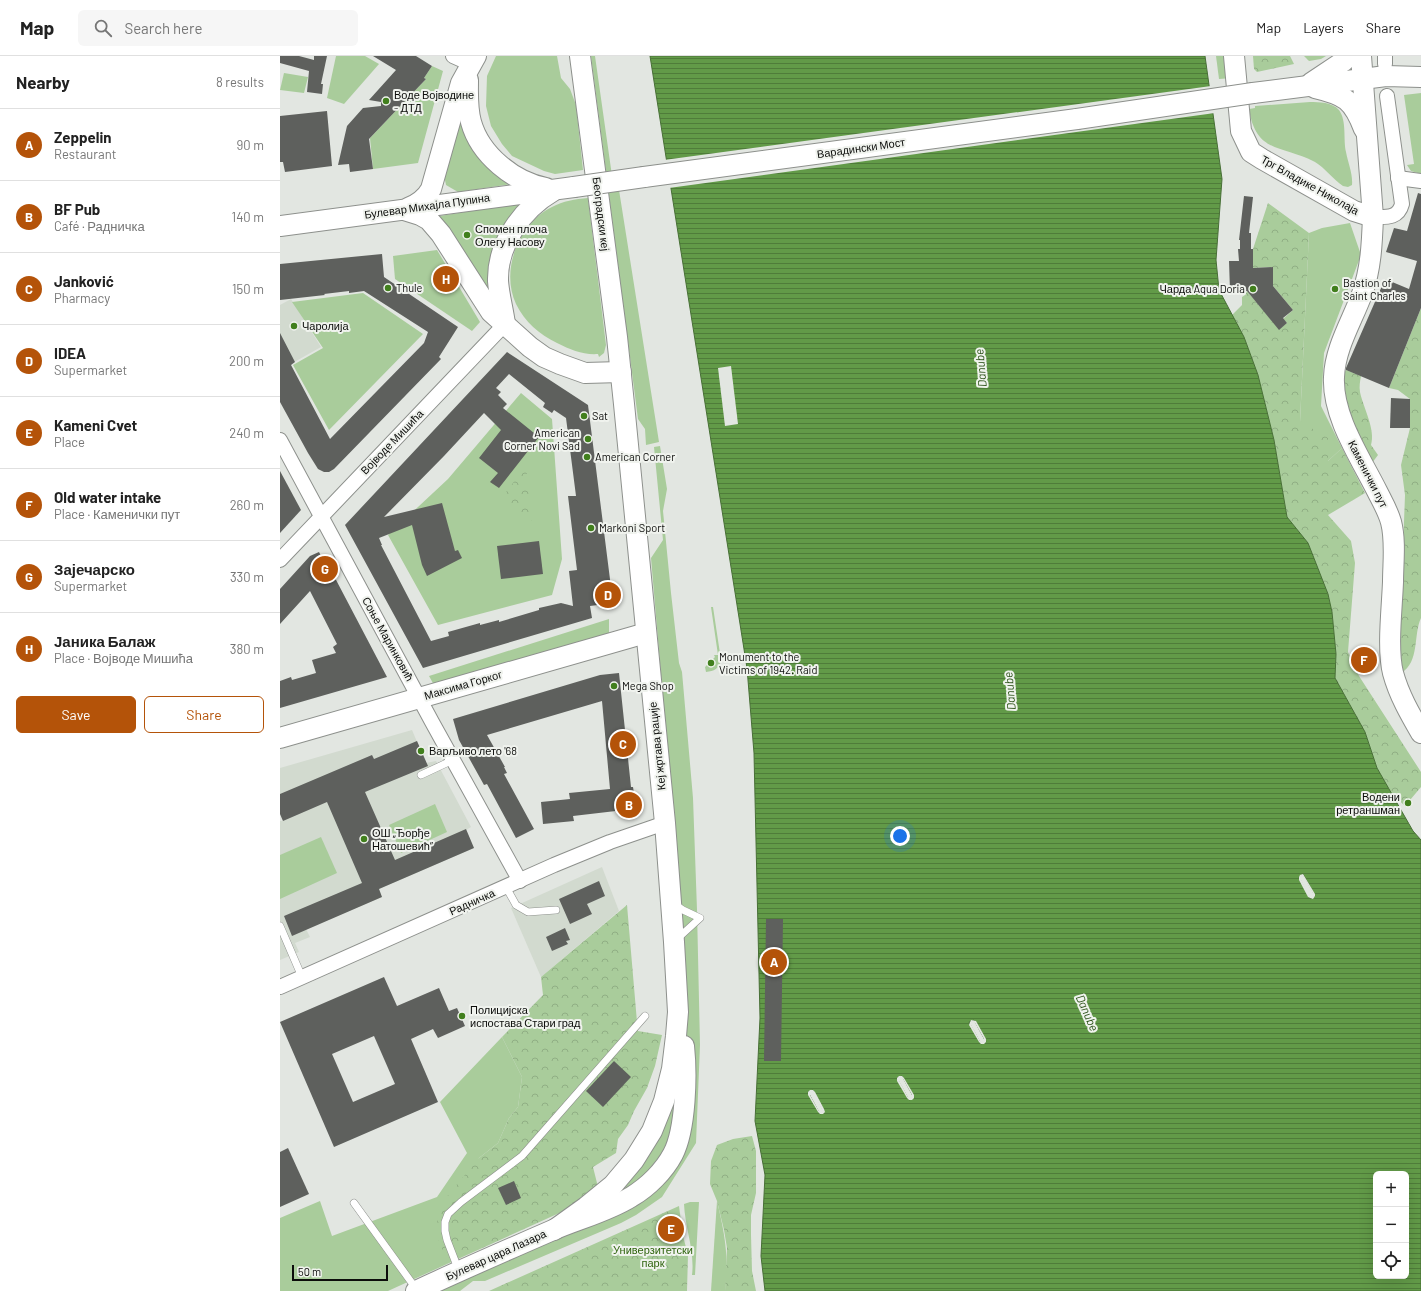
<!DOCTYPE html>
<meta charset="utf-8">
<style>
body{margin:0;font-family:Barlow,sans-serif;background:#f6f6f6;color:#222}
.controls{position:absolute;right:12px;bottom:12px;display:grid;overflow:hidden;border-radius:6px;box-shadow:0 4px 16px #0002}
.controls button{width:36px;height:36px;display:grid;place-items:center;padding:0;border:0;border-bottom:1px solid #e0e0e0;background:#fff;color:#222;font:20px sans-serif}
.scale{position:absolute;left:12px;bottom:10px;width:96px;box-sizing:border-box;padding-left:4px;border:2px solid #0c0d0b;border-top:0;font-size:11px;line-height:14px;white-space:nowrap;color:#0c0d0b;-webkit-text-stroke:3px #f0f3ee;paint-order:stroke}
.you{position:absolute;left:620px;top:780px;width:14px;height:14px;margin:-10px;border:3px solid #fff;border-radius:50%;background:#1a73e8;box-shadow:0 0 0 6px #1a73e833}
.badge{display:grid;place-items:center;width:26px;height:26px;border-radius:50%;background:#b45309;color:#fff;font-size:13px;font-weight:700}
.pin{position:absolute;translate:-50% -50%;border:2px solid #fff;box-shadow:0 1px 4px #0006}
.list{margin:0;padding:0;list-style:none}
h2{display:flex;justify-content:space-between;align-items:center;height:52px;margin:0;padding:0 16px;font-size:17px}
h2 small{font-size:13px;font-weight:400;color:#767676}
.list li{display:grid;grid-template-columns:26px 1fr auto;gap:12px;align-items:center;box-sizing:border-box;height:72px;padding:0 16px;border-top:1px solid #e0e0e0}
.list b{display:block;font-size:15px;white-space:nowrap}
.list p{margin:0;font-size:13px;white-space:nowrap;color:#767676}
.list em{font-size:13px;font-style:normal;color:#767676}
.actions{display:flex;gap:8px;padding:12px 16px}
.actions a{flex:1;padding:9px 0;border:1px solid #b45309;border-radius:6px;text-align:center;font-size:14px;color:#b45309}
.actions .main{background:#b45309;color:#fff}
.icon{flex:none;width:22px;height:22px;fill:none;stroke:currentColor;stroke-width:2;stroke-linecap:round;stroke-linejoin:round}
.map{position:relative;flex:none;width:1141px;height:1235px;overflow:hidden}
header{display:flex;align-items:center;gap:24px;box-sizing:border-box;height:56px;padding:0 20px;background:#fff;border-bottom:1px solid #e0e0e0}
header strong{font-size:19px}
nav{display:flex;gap:22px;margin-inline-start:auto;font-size:14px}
.search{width:280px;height:36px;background:#f6f6f6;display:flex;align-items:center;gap:10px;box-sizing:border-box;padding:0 14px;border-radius:6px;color:#767676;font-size:15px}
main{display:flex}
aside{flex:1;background:#fff}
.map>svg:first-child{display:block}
</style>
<header>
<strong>Map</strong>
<div class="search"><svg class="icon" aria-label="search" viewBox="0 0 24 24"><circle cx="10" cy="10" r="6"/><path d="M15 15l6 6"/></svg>Search here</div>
<nav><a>Map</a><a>Layers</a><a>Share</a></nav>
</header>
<main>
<aside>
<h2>Nearby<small>8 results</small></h2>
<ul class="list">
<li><span class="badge">A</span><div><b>Zeppelin</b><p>Restaurant</p></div><em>90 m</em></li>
<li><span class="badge">B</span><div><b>BF Pub</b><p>Café · Радничка</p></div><em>140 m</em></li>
<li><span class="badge">C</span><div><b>Janković</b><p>Pharmacy</p></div><em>150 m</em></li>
<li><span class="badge">D</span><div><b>IDEA</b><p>Supermarket</p></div><em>200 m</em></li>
<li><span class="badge">E</span><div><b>Kameni Cvet</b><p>Place</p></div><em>240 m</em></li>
<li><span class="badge">F</span><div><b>Old water intake</b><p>Place · Каменички пут</p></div><em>260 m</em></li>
<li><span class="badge">G</span><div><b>Зајечарско</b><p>Supermarket</p></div><em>330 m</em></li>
<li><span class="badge">H</span><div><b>Јаника Балаж</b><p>Place · Војводе Мишића</p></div><em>380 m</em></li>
</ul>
<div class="actions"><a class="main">Save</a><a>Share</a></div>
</aside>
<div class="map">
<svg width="1141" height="1235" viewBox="0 0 1141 1235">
<defs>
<pattern id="forest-crowns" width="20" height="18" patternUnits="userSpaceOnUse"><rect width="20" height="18" fill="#a9cc9b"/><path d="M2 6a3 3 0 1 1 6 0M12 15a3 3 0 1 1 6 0" fill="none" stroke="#90ae84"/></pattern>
<pattern id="water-rules" width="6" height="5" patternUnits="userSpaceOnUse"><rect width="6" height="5" fill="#629a48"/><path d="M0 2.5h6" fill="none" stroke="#4f7c3a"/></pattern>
</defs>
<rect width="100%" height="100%" fill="#e2e6e1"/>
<g fill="#d2dacf">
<polygon points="11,243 41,291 0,314 0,249"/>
<polygon points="132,674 146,707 156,705 191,771 186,774 194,792 99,833 102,841 26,873 30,881 15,887 19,896 0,904 0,765 3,765 0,758 0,712"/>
<polygon points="322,811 339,855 261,921 231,852"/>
</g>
<g fill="#a9cc9b">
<polygon points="56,0 85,0 99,8 64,48 47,42"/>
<polygon points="216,0 277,0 281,22 290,33 296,49 303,114 275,118 264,115 232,100 222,88 211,70 206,50 207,20"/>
<polygon points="311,0 315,0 334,134 339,134 379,386 366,389 365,373 358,363"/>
<polygon points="936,0 951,0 952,22 939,23"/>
<polygon points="152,10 163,15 138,107 93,113 90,82 146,23 144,22"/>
<polygon points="4,17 28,21 24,37 0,34"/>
<polygon points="1141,37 1141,118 1131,115 1127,109 1134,108 1124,39"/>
<path d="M1030,46C1039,46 1052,46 1059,54C1067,65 1063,83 1066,96C1068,107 1073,118 1072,129L1068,131L1063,130C1053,123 1045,112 1035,106C1002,89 976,98 969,53L975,52V50Z"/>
<polygon points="179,60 232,128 178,136 166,129 164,119"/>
<path d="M308,142L326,289L324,297L319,301L318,298C303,299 291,294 277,287C259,278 245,266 236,248C220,214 239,167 272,151C283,145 295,143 308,142Z"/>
<polygon points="239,147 243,149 217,252 158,162 160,160"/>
<polygon points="1070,167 1081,199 1044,297 1041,350 1062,392 1048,405 1020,366 1029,177 1042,172"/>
<polygon points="157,194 200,266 192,275 115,223 113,200"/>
<polygon points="83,237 143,278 49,374 13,309 43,292 12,246"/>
<polygon points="241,337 272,363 282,503 272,539 158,569 108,479 168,423"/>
<polygon points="380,390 387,433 383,455 391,537 399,607 402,616 413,742 417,854 420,989 416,1087 382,1141 356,1159 341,1167 205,1225 193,1225 180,1235 136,1235 274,1174 383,1113 407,1002 391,735 371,502 383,484 374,391"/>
<path d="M431,551H433L441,604C439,613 434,615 426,616L425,611L435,601L434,599H438Z"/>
<polygon points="329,563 329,577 154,629 149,620"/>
<polygon points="155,748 167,776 121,797 109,769"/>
<polygon points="41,781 57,817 0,843 0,799"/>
<polygon points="222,981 242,1021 238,1051 229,1062 218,1087 199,1102 167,1204 167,1208 108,1235 0,1235 0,1162 40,1145 52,1180 157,1141 187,1097 160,1046"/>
<polygon points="398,1010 394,1070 382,1097 361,1124 349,1134 314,1149 336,1130"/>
<path d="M437,1145C445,1179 449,1201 445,1235H431Z"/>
<path d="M410,1146H419L415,1219H412C415,1195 405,1172 404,1148Z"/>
</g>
<g fill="url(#forest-crowns)">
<polygon points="973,0 1010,0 1014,8 977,16 974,13"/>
<polygon points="1024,0 1046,0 1041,3 1029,5"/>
<polygon points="988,147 1029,177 1020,365 1048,382 1048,405 1062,392 1085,437 1048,459 1071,485 1075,507 1068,596 1079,620 1141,716 1141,731 1125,750 1111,737 1097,712 1085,676 1055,622 1056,598 1052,556 1048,538 1028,487 1007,461 994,384 978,319 964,281 951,260 962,249 962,241 965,239 967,235 999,273 1007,267 1003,263 1013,254 993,230 993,211 973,212 973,193"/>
<path d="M1141,252V562C1133,579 1140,606 1121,617L1119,601L1125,439L1121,409L1130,372V343L1118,334L1109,332Z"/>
<path d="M1066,314L1081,320C1080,325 1079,331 1080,336C1083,351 1096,374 1091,389L1098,399L1092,407L1073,371L1064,334L1063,319Z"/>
<polygon points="246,410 252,470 220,444"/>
<polygon points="347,849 357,966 358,975 382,979 375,1010 367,1032 354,1055 348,1069 338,1083 336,1097 313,1111 318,1131 286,1154 167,1208 167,1204 158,1183 157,1160 168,1139 199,1102 218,1087 229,1062 238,1051 242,1021 222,981 263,939 261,921"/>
<polygon points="472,1080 476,1095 476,1137 471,1159 471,1179 472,1215 476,1235 445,1235 447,1192 444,1174 437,1145 430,1128 431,1105 437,1089 453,1083"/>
<polygon points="399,1150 403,1180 408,1199 407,1235 209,1235"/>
</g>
<path fill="url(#water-rules)" stroke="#487036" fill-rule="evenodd" d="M370,0H925L942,123L936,204L939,234L964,281L978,319L994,384L1007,461L1028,487L1048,538L1052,556L1056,598L1055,622L1085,676L1097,712L1133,775L1141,784V1235H485L481,1200L485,1119L475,1065L480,962L474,697L467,612ZM1023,818L1035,840L1030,843L1019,821ZM694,964L706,986L701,988L689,966ZM622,1020L634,1042L629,1044L617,1022ZM533,1034L544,1056L540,1058L528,1036ZM1096,1118H1126V1220H1096Z"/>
<g fill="#e2e6e1" fill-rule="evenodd">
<polygon points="931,30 935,57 389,132 384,104"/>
<polygon points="451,310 458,368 445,370 438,312"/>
<path d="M1023,818L1035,838V840L1033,843L1028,841L1019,824V821L1020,819ZM1023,820L1033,838L1032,841L1030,840L1021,823V821Z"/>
<path d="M691,964L696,965L706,983V986L704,988H701L699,986L689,969ZM692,966L695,967L704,983L703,986L700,985L691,968Z"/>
<path d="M619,1020H622L624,1022L634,1039V1042L632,1044H629L627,1042L617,1025V1022ZM620,1022L623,1023L632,1039L631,1042L628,1041L619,1024Z"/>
<path d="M530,1034H533L535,1036L544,1053L545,1056L543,1058H540L538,1056L528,1039V1036ZM531,1036L533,1037L542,1054V1056L539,1055L530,1039Z"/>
</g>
<g fill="#5e605d" fill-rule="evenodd">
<polygon points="0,0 19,0 34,4 34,0 47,0 41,28 43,28 42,38 27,36 29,15 0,7"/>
<polygon points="93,0 136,0 152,10 144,22 146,23 89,83 93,113 70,116 69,108 58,109 67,70 83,52 101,50 101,46 89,44 116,14"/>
<polygon points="47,55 52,110 5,116 3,106 0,106 0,60"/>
<polygon points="1138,137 1141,138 1141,252 1109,332 1066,314 1066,312 1105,223 1129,233 1137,205 1106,196 1114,172 1127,175"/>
<polygon points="964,140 973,141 969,177 971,177 971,193 973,193 973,212 993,211 993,230 1013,254 1003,262 1007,267 999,274 967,235 950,235 949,205 959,205 958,193 960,193 960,184 959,184"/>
<polygon points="102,198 104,221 178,271 159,301 161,303 54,413 49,416 44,416 38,413 28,397 0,346 0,277 15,306 11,309 50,383 144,287 148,276 84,235 69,237 69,235 44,238 45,239 0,244 0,208"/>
<path d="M227,296L308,349L333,547L310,550L312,562L143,612L65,469ZM229,318L265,347L263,351L272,357L274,354L286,362L296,440H288L297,514L289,515L293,550L281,547L259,552V554L219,566V564L200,569V567L168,576L169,580L151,585L101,489H102L99,482L132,469L142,509L147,520L182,502L178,494L175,495L162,447L104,461L164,400L204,357L221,374L199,402L218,417L210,426L219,432L259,381L223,352L227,348L218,339L221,336L216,332Z"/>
<polygon points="1111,342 1130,343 1130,372 1110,372"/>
<polygon points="0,415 21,454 0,477"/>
<polygon points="259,485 263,518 221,523 217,490"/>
<polygon points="39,496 42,502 44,501 107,621 0,652 0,625 11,621 12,624 36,617 32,604 56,597 53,591 57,588 30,535 0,568 0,533 30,500"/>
<polygon points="339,617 351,731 353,731 355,744 352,744 353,753 293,760 294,765 263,768 261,746 290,743 289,737 330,733 322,645 207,679 225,711 224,711 227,717 224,718 254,773 236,782 207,728 204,729 179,684 173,663 320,619"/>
<polygon points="137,685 148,710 85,736 115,804 186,773 194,792 99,833 102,841 12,880 4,860 82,827 47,746 3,765 0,758 0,738 92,699 94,703"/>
<polygon points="319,825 325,840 307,848 312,858 290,868 279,843"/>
<polygon points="486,863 503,863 501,1005 484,1005"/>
<polygon points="285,872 290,884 286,885 288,888 272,895 266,881"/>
<path d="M104,921L117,950L159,932L169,955L177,952L185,970L158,982L153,973L131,983L158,1046L54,1091L0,966ZM94,980L115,1028L73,1046L52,998Z"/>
<polygon points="334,1005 351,1021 323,1051 306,1035"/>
<polygon points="8,1092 29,1138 0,1151 0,1096"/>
<polygon points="234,1125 241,1142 226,1149 218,1132"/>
</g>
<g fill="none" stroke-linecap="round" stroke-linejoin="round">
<defs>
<g id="lane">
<polyline points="141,719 173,704"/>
<polyline points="226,831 236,849 248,856 276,854"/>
<polyline points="394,848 403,854 420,862 397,883"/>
<polyline points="0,870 22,921"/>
<polyline points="74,1147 137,1234"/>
<polyline points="179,1215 167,1184 165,1175 165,1166 168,1158 181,1146 242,1100 365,960"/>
</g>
<g id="street">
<polyline points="173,0 191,8"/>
<polyline points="1105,0 1105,8"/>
<polyline points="1118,122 1141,125"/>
<path d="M1093,161C1106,161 1118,163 1122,148L1107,40"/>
<polyline points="0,384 152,666 240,825"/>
<polyline points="0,504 225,268"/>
<polyline points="0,931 274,809 330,786 385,767"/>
</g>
<g id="secondary">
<polyline points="954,0 961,75 971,96 982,103 1074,155 1093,161"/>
<path d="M1081,0L1093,161C1092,187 1091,213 1082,238C1072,265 1055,292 1054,321C1052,360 1080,401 1097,435C1102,445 1108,455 1111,466C1116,485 1113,507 1113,526C1112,552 1107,593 1113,617C1119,639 1130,658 1141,677"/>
<path d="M188,24C188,38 187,52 191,66C200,99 234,126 266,132"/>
<polyline points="1031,27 1064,5 1066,0"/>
<path d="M1035,32C1065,39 1073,44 1084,73"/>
<polyline points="973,37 1106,20 1141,21"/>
<polyline points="364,121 797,63"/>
<path d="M128,152C138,148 146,142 151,133L181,27L196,0"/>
<polyline points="124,154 140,159 149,164 161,178 211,256 250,291 264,301 280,308 305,317 341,316"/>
<polyline points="0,170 294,131"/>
<path d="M225,268C223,253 219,239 218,225C217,188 242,153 273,135"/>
<polyline points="0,682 366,577"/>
<polyline points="274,1174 306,1151 333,1129 354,1104 372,1075 384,1045 392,1013 396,980 398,956 394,886 385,767 344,348 337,281 300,0"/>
<path d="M136,1235C181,1214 227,1194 273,1174C298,1163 327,1156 351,1141C368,1131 384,1115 393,1098C406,1073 407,1018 404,990"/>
</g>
</defs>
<use href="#lane" stroke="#8d908c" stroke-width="8"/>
<use href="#street" stroke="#8d908c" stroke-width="16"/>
<use href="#secondary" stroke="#8d908c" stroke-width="22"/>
<use href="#lane" stroke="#fff" stroke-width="7"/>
<use href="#street" stroke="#fff" stroke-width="14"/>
<use href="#secondary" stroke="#fff" stroke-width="20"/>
<defs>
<g id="secondary-bridge">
<polyline points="797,63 973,37"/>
<polyline points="294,131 364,121"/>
</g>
</defs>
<use href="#secondary-bridge" stroke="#8d908c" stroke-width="22" stroke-linecap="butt"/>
<use href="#secondary-bridge" stroke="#fff" stroke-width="20"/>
</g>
<g fill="#417f1d" stroke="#f0f3ee" stroke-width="1.5">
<circle cx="106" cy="45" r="4"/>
<circle cx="187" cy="179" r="4"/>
<circle cx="108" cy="232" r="4"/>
<circle cx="973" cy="233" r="4"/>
<circle cx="1055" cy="233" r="4"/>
<circle cx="14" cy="270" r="4"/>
<circle cx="304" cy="360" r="4"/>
<circle cx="308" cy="383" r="4"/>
<circle cx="307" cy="401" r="4"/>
<circle cx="311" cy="472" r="4"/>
<circle cx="431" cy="607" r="4"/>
<circle cx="334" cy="630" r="4"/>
<circle cx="141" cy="695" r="4"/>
<circle cx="1128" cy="747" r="4"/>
<circle cx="84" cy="783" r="4"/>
<circle cx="182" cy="960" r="4"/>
</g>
<g text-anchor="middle" stroke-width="4" stroke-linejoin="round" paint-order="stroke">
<g font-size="11" fill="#0c0d0b" stroke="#f0f3ee" text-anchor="start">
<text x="114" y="43">Воде Војводине<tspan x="114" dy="13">- ДТД</tspan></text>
<text x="195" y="177">Спомен плоча<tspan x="195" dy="13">Олегу Насову</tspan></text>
<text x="1063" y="231">Bastion of<tspan x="1063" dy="13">Saint Charles</tspan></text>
<text x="116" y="236">Thule</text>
<text x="965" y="237" text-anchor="end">Чарда Aqua Doria</text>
<text x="22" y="274">Чаролија</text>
<text x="312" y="364">Sat</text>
<text x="300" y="381" text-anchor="end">American<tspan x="300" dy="13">Corner Novi Sad</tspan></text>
<text x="315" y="405">American Corner</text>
<text x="319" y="476">Markoni Sport</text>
<text x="439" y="605">Monument to the<tspan x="439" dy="13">Victims of 1942. Raid</tspan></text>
<text x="342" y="634">Mega Shop</text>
<text x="149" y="699">Варљиво лето '68</text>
<text x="1120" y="745" text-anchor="end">Водени<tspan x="1120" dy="13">ретраншман</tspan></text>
<text x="92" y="781">ОШ „Ђорђе<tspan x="92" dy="13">Натошевић”</tspan></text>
<text x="190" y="958">Полицијска<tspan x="190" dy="13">испостава Стари град</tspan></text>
</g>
<g font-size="11" fill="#0c0d0b" stroke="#f0f3ee">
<text transform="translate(581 92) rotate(-8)" y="4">Варадински Мост</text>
<text transform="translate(1030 129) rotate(29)" y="4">Трг Владике Николаја</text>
<text transform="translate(147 150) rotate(-8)" y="4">Булевар Михајла Пупина</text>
<text transform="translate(321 158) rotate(83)" y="4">Београдски кеј</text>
<text transform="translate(112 386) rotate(-46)" y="4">Војводе Мишића</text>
<text transform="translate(1088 418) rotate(63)" y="4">Каменички пут</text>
<text transform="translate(108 583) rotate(61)" y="4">Соње Маринковић</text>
<text transform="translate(183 629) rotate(-16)" y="4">Максима Горког</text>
<text transform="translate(377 690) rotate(-96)" y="4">Кеј жртава рације</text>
<text transform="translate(192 846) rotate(-24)" y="4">Радничка</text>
<text transform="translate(216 1199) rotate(-24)" y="4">Булевар цара Лазара</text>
</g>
<g font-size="11" fill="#30650f" stroke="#f0f3ee">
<text x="373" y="1198">Универзитетски<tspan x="373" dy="13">парк</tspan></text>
</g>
<g font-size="12" font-style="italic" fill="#2f541c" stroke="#f0f3ee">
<text transform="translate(701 312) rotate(-95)" y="4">Danube</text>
<text transform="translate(730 635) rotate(-95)" y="4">Danube</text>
<text transform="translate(807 957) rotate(66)" y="4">Danube</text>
</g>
</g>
</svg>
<div class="controls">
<button>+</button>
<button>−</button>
<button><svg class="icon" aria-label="locate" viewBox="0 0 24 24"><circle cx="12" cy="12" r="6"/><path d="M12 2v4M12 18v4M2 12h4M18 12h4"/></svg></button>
</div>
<div class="scale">50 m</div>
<div class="you"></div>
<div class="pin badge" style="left:494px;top:906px">A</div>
<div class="pin badge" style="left:349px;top:749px">B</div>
<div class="pin badge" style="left:343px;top:688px">C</div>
<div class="pin badge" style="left:328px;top:539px">D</div>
<div class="pin badge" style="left:391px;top:1173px">E</div>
<div class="pin badge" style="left:1084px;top:604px">F</div>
<div class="pin badge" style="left:45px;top:513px">G</div>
<div class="pin badge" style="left:166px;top:223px">H</div>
</div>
</main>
